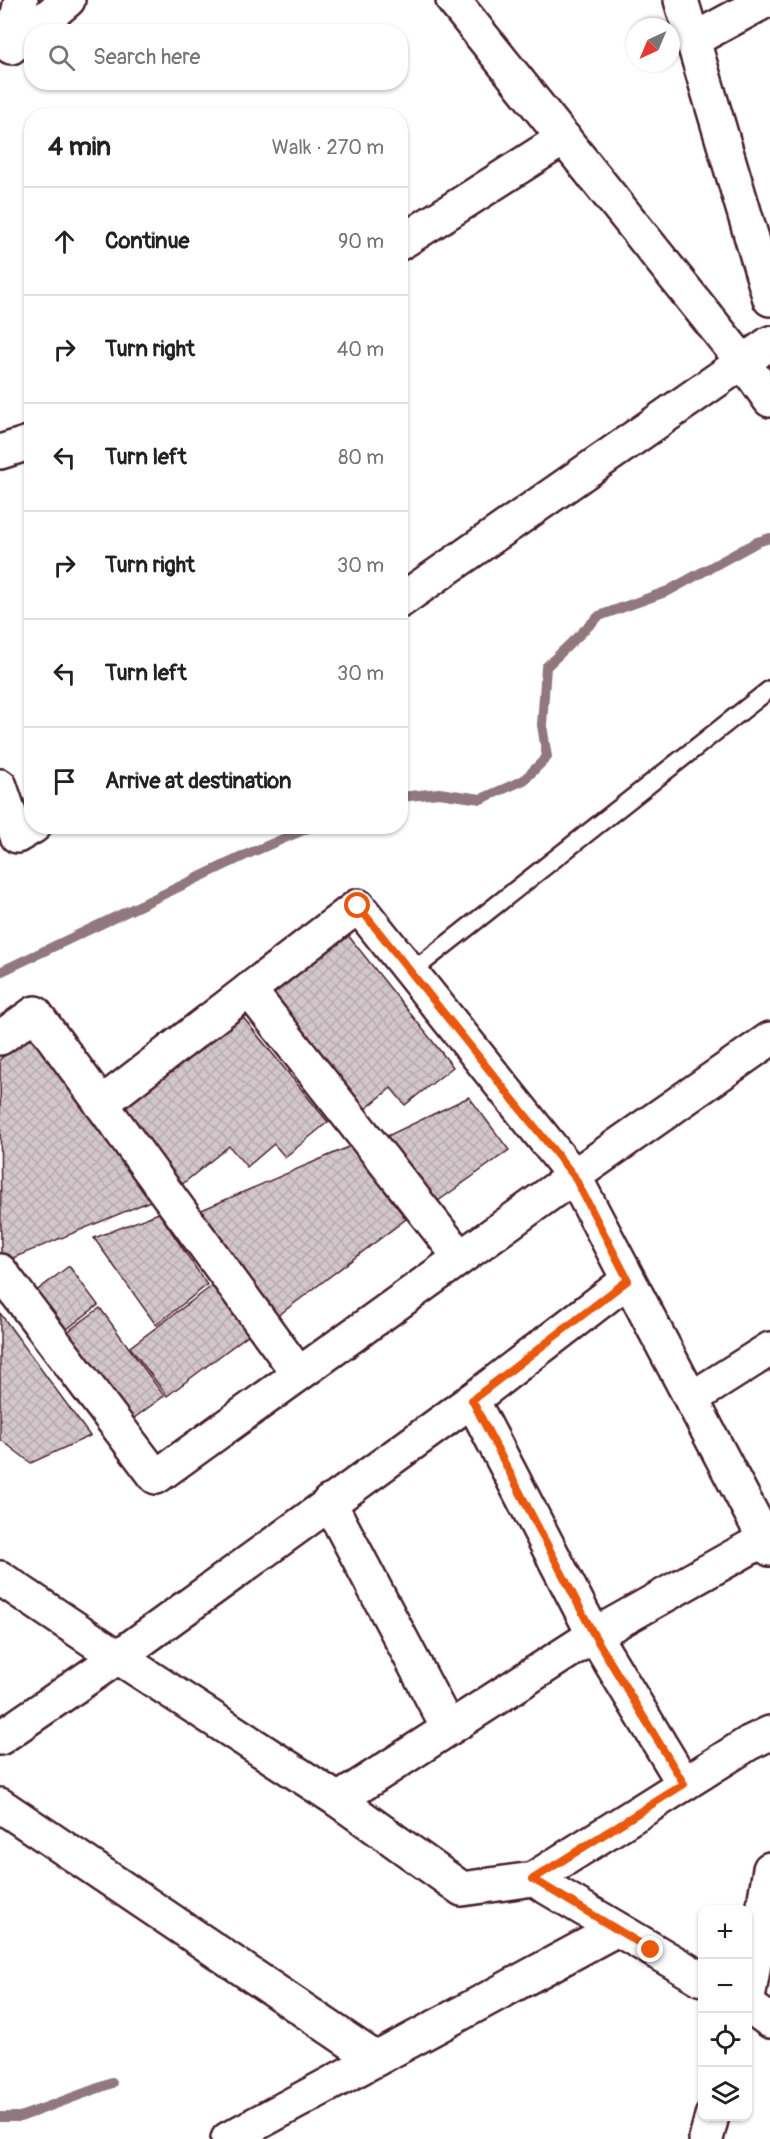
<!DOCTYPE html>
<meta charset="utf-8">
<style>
body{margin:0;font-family:Pangolin,sans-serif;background:#f2f2f2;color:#222}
.controls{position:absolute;right:18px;bottom:18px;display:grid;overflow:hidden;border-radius:12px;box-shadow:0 2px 4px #0004}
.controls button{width:54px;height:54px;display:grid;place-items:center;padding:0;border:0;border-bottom:2px solid #e0e0e0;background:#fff;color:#222;font:30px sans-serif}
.compass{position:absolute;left:626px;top:18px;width:54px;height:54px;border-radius:50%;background:#fff;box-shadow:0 2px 4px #0004;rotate:224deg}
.stop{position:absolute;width:18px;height:18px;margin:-14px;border:4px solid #ea580c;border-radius:50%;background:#fff}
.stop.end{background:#ea580c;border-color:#fff;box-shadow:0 2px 6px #0008}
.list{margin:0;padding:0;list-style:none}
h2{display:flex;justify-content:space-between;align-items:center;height:78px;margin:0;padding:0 24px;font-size:26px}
h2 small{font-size:20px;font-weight:400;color:#767676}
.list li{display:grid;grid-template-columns:39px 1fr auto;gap:18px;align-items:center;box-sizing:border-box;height:108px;padding:0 24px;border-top:2px solid #e0e0e0}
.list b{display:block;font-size:22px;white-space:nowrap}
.list em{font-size:20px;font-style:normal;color:#767676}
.icon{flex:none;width:33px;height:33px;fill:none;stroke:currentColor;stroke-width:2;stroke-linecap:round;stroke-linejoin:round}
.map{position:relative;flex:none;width:770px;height:2139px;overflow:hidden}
.search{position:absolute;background:#fff;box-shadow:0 2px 4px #0004;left:24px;top:24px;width:384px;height:66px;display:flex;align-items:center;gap:15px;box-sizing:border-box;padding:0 21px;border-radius:24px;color:#767676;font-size:22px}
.panel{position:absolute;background:#fff;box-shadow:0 2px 4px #0004;left:24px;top:108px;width:384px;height:726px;border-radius:24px}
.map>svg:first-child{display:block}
</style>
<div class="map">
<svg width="770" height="2139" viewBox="0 0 770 2139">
<defs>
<pattern id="building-cross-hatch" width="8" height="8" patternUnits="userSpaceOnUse" patternTransform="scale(1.5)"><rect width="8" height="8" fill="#d2c7cb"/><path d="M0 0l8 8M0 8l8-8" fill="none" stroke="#b6aaae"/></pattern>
</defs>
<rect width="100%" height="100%" fill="#fff"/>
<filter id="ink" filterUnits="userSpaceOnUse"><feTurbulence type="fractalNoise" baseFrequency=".0167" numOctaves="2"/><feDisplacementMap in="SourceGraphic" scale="12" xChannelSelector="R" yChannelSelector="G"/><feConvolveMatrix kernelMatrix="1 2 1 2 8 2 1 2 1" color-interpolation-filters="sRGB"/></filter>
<g filter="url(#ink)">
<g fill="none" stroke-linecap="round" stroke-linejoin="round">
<g stroke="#91787e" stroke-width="10">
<polyline points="400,797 439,793 481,799 524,780 547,757 542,725 546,667 599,616 668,591 757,542 770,538"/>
<polyline points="0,972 250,853 313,826"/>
<polyline points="0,2117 20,2117 112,2083"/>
</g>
</g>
<g fill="url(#building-cross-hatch)" stroke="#4a1f2b" stroke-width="1.5">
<polygon points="347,934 453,1067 405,1105 391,1088 357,1116 264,1000"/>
<polygon points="237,1010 328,1122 285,1157 274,1144 247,1167 229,1146 180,1186 116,1108"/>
<polygon points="34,1035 153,1200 1,1263 0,1059"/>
<polygon points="469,1097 509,1150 427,1209 379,1140"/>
<polygon points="351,1146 406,1219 271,1321 192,1214"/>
<polygon points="159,1213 207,1285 156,1325 94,1238"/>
<polygon points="69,1266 98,1305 59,1335 30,1296"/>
<polygon points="212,1286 249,1334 167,1396 130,1347"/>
<polygon points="100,1308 164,1396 123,1426 59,1338"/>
<polygon points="0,1313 90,1436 31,1463 0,1439"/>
</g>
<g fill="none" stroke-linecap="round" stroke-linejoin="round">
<defs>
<polyline id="lane" points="410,973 770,689"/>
<g id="street">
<polyline points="21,0 11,47 68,0"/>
<polyline points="453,0 743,362 770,400"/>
<polyline points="681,0 770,299"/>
<polyline points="693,40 767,0"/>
<polyline points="400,243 564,138"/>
<polyline points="0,452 32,442"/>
<polyline points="400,601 770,343"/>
<polyline points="0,786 17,836 34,826"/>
<polyline points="249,990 460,1257"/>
<polyline points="0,1038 35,1013 298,1373"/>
<polyline points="101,1104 358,906 574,1176 770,1549"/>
<polyline points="0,1271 156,1477 574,1176 770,1039"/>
<polyline points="691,1399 770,1349"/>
<polyline points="472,1400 628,1280"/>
<polyline points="329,1502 448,1728"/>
<polyline points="0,1578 118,1657 338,1800 462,1889 533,1879 749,1743 770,1733"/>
<polyline points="0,1738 118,1657 472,1400 594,1635 684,1784"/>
<polyline points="338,1800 594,1635 765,1539"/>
<polyline points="0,1805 376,2059"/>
<polyline points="533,1879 702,1979"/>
<polyline points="748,2005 770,2021"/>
<polyline points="228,2139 617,1929"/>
</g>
<g id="secondary">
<polyline points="748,1999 770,1869"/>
<polyline points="706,2139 712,2116"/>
</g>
</defs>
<use href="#lane" stroke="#4a1f2b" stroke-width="21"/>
<use href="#street" stroke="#4a1f2b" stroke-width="38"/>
<use href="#secondary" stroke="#4a1f2b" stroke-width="38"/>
<use href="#lane" stroke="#fff" stroke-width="16"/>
<use href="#street" stroke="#fff" stroke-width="33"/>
<use href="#secondary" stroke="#fff" stroke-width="33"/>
</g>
</g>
<g fill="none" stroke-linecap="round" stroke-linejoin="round" filter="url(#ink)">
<polyline stroke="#ea580c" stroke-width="8" points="358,906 574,1176 628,1280 472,1400 594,1635 684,1784 533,1879 651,1950"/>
</g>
</svg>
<div class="controls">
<button>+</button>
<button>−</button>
<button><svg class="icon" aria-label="locate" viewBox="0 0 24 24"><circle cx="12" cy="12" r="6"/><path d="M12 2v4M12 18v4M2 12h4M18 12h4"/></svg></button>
<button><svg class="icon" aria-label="layers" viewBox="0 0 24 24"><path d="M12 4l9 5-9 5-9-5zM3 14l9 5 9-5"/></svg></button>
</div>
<svg class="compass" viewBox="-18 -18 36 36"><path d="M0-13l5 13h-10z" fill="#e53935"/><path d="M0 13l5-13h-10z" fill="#767676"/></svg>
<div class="stop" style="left:358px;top:906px"></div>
<div class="stop end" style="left:651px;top:1950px"></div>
<div class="search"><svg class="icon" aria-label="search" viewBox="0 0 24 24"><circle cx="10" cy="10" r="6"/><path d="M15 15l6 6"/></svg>Search here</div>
<section class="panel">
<h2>4 min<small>Walk · 270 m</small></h2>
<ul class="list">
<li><svg class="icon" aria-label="ahead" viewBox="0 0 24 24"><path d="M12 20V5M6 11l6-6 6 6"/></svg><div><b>Continue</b></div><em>90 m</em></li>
<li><svg class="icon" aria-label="right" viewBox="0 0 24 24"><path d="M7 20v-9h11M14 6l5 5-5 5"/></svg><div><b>Turn right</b></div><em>40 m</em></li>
<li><svg class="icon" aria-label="left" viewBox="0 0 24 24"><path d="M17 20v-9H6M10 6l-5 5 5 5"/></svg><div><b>Turn left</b></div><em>80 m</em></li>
<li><svg class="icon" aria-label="right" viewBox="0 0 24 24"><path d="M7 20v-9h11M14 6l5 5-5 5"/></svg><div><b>Turn right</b></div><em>30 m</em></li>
<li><svg class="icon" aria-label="left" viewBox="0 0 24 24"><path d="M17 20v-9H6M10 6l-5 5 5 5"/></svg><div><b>Turn left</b></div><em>30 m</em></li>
<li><svg class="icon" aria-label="arrive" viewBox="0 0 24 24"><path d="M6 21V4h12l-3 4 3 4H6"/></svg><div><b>Arrive at destination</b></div></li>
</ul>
</section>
</div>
